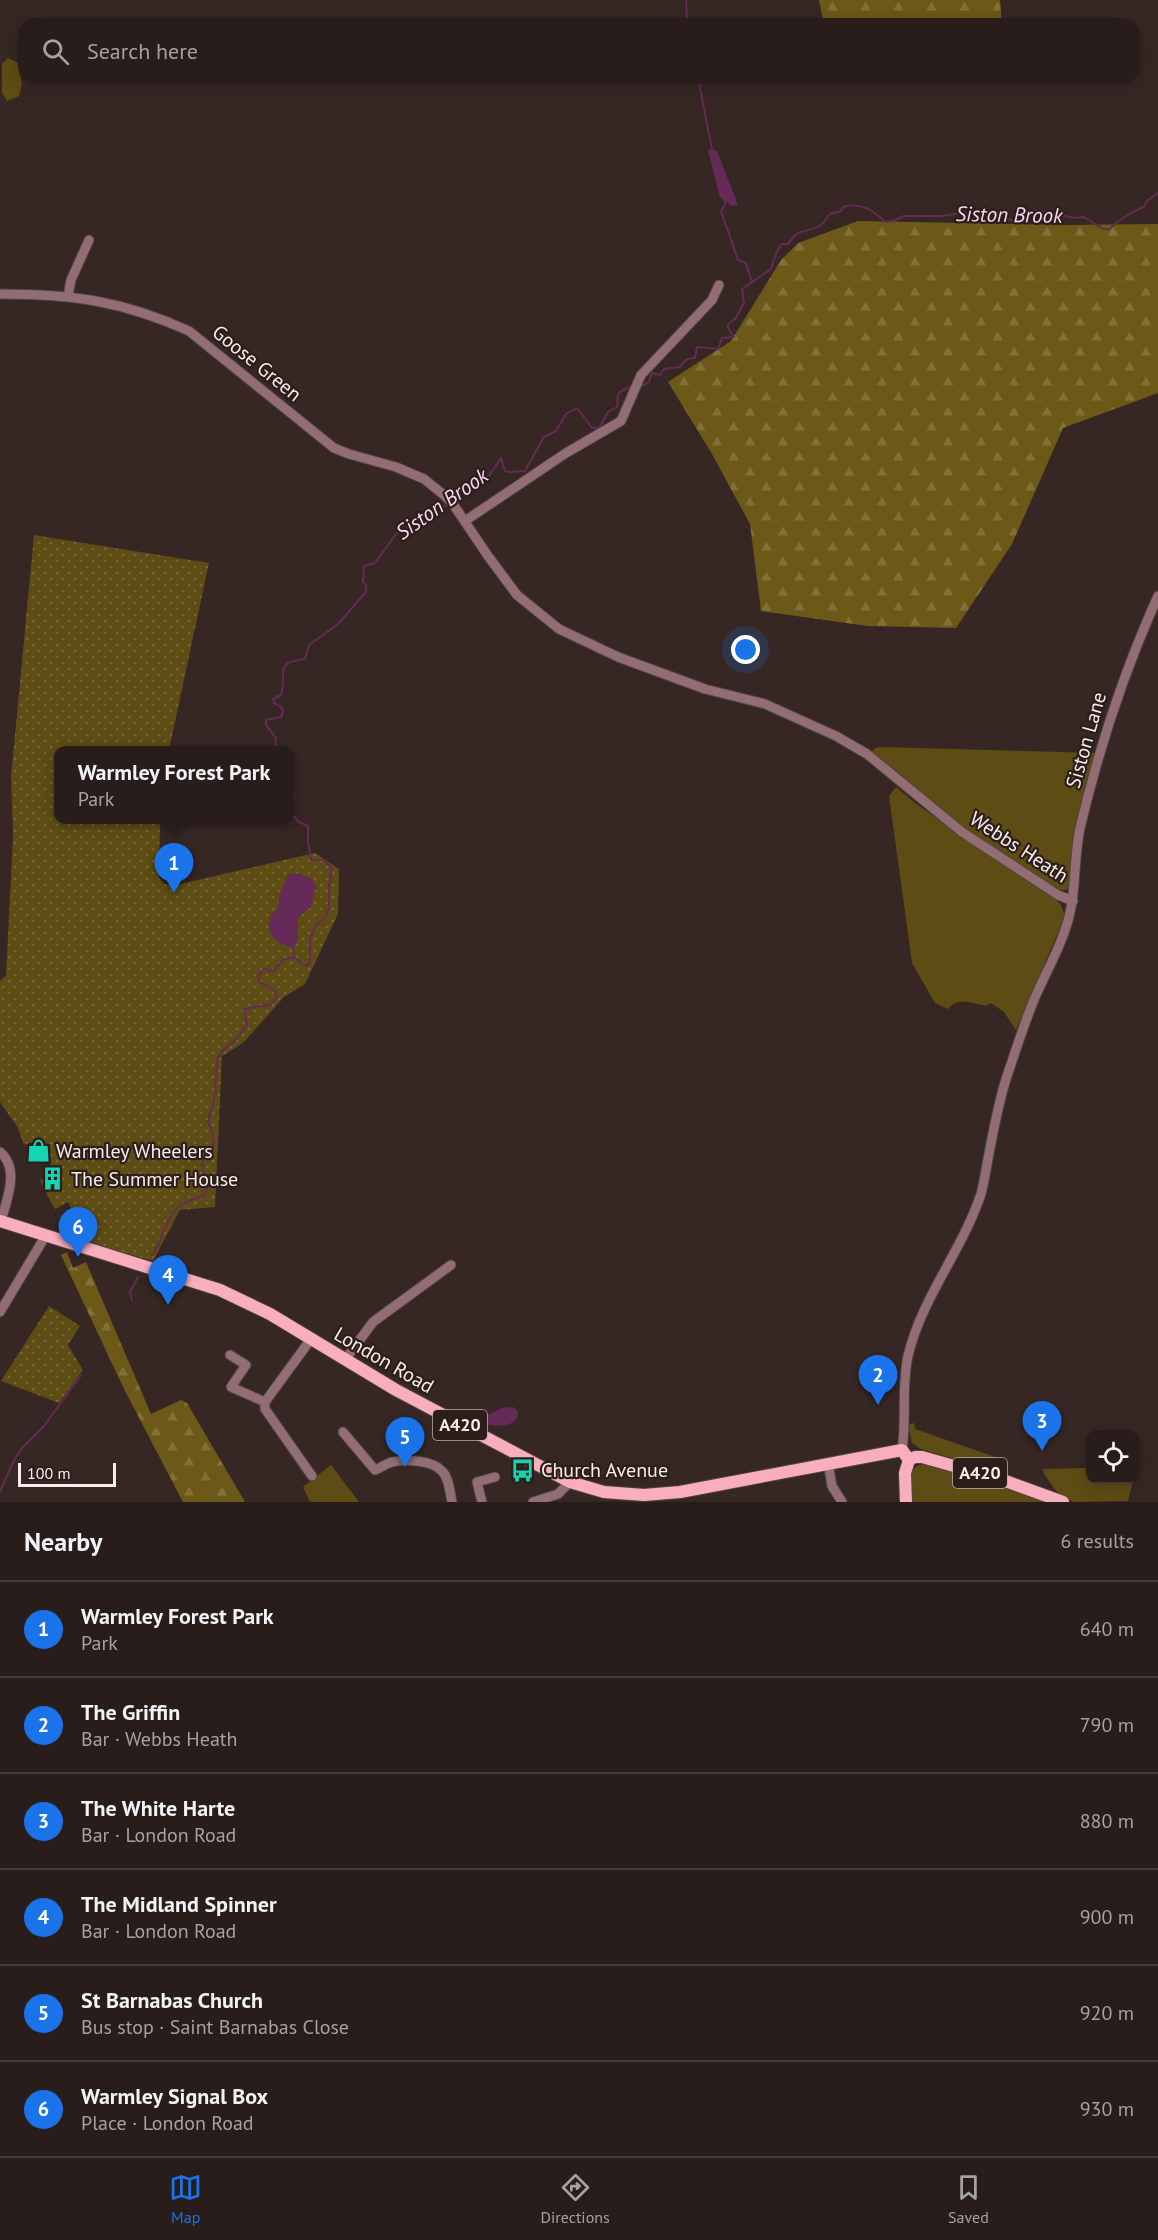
<!DOCTYPE html>
<meta charset="utf-8">
<style>
body{margin:0;font-family:"PT Sans",sans-serif;background:#302624;color:#f1f3f6}
.controls{position:absolute;right:18px;bottom:18px;display:grid;overflow:hidden;border-radius:12px;box-shadow:0 3px 15px #0003}
.controls button{width:54px;height:54px;display:grid;place-items:center;padding:0;border:0;border-bottom:2px solid #443b3a;background:#281d1b;color:#f1f3f6;font:30px sans-serif}
.scale{position:absolute;left:18px;bottom:15px;width:98px;box-sizing:border-box;padding-left:6px;border:3px solid #f7edea;border-top:0;font-size:16px;line-height:21px;white-space:nowrap;color:#f7edea;-webkit-text-stroke:4px #2c1e1b;paint-order:stroke}
.you{position:absolute;left:746px;top:650px;width:21px;height:21px;margin:-15px;border:4px solid #fff;border-radius:50%;background:#1a73e8;box-shadow:0 0 0 9px #1a73e833}
.badge{display:grid;place-items:center;width:39px;height:39px;border-radius:50%;background:#1a73e8;color:#fff;font-size:20px;font-weight:700}
.pin{position:absolute;translate:-50% -50px;filter:drop-shadow(0 2px 3px #0008)}
.pin::after{content:'';position:absolute;top:32px;width:21px;height:18px;background:inherit;clip-path:polygon(0 0,100% 0,50% 100%)}
.popup{position:absolute;left:54px;top:746px;width:240px;height:78px;box-sizing:border-box;display:grid;place-content:center;border-radius:12px;background:#281d1b;filter:drop-shadow(0 2px 4px #0005);font-size:20px;white-space:nowrap;color:#a5a2a3}
.popup b{font-size:22px;color:#f1f3f6}
.popup::after{content:'';position:absolute;left:50%;top:100%;margin-left:-12px;border:12px solid transparent;border-top-color:#281d1b}
.list{margin:0;padding:0;list-style:none}
h2{display:flex;justify-content:space-between;align-items:center;height:78px;margin:0;padding:0 24px;font-size:26px}
h2 small{font-size:20px;font-weight:400;color:#a5a2a3}
.list li{display:grid;grid-template-columns:39px 1fr auto;gap:18px;align-items:center;box-sizing:border-box;height:96px;padding:0 24px;border-top:2px solid #443b3a}
.list b{display:block;font-size:22px;white-space:nowrap}
.list p{margin:0;font-size:20px;white-space:nowrap;color:#a5a2a3}
.list em{font-size:20px;font-style:normal;color:#a5a2a3}
.icon{flex:none;width:33px;height:33px;fill:none;stroke:currentColor;stroke-width:2;stroke-linecap:round;stroke-linejoin:round}
.map{position:relative;flex:none;width:1158px;height:1502px;overflow:hidden}
.search{position:absolute;background:#281d1b;box-shadow:0 3px 15px #0003;left:18px;right:18px;top:18px;height:66px;display:flex;align-items:center;gap:15px;box-sizing:border-box;padding:0 21px;border-radius:18px;color:#a5a2a3;font-size:22px}
.sheet{height:654px;background:#281d1b}
nav{display:flex;justify-content:space-around;align-items:center;box-sizing:border-box;height:84px;border-top:2px solid #443b3a;background:#281d1b;font-size:16px;color:#a5a2a3}
nav a{display:grid;justify-items:center;gap:3px}
nav .on{color:#1a73e8}
.map>svg:first-child{display:block}
</style>
<div class="map">
<svg width="1158" height="1502" viewBox="0 0 1158 1502">
<defs>
<pattern id="forest-firs" width="22" height="20" patternUnits="userSpaceOnUse" patternTransform="scale(1.5)"><rect width="22" height="20" fill="#6c5817"/><path d="M5 1l3.5 6h-7zM16 11l3.5 6h-7z" fill="#827039"/></pattern>
<pattern id="park-dots" width="8" height="8" patternUnits="userSpaceOnUse" patternTransform="scale(1.5)"><rect width="8" height="8" fill="#5d4c13"/><path d="M2 2h.1M6 6h.1" fill="none" stroke="#756636" stroke-width="1.8" stroke-linecap="round"/></pattern>
</defs>
<rect width="100%" height="100%" fill="#362724"/>
<g fill="#5d4c13">
<polygon points="8,58 18,63 22,84 19,96 7,101 2,93 2,64"/>
<polygon points="881,747 1097,753 1084,791 1076,824 1069,888 1066,890 1058,890 956,823 872,752 875,748"/>
<path d="M896,787L915,803L1030,883L1054,897L1061,905L1064,913L1063,921L1016,1030L1004,1012L991,1003L986,1006C972,1003 958,997 948,1009L935,1003L912,963L889,796Z"/>
<polygon points="914,1423 915,1429 1001,1459 1000,1462 978,1466 921,1449 912,1443 908,1425"/>
<path d="M924,1464L1011,1487L1049,1502H909C908,1488 906,1466 924,1464Z"/>
<polygon points="331,1465 359,1502 310,1502 303,1487"/>
<polygon points="1090,1468 1090,1480 1133,1480 1128,1501 1074,1502 1064,1498 1056,1491 1044,1474 1043,1469"/>
</g>
<g fill="url(#forest-firs)">
<polygon points="819,0 1000,0 1002,24 824,24"/>
<polygon points="858,221 1067,225 1158,224 1158,393 1063,428 1012,544 956,628 868,626 761,611 750,524 712,454 668,382 731,341 781,260 798,243"/>
<polygon points="67,1252 73,1268 86,1262 151,1414 181,1400 187,1403 245,1502 183,1502 125,1391 61,1255"/>
</g>
<g fill="url(#park-dots)">
<polygon points="34,535 209,563 169,750 58,750 58,820 160,820 159,878 165,884 176,885 315,853 339,869 338,914 305,984 284,997 243,1043 222,1056 215,1207 180,1210 153,1261 87,1242 68,1202 55,1209 46,1193 49,1191 46,1186 43,1187 40,1180 54,1173 38,1140 24,1145 18,1128 0,1102 0,981 6,976 13,836 11,777"/>
<polygon points="49,1306 80,1326 68,1345 83,1370 59,1403 1,1381"/>
</g>
<g fill="#662a58">
<polygon points="712,149 717,151 738,205 732,206 720,197 708,151"/>
<path d="M296,873L312,879L316,886L311,907L298,917V939L294,947C280,947 265,935 270,919C271,915 276,911 278,907C279,903 279,897 280,893C282,887 286,881 288,875Z"/>
<path d="M513,1407L518,1411C520,1430 490,1426 478,1423L477,1420L502,1408Z"/>
</g>
<g fill="none" stroke-linecap="round" stroke-linejoin="round">
<g stroke="#662a58" stroke-width="2">
<polyline points="686,0 687,24"/>
<polyline points="698,78 712,149"/>
<polyline points="725,200 725,205 721,211 738,260 746,263 752,282"/>
<path d="M642,386L649,382L652,373L660,375L664,369L680,367C684,360 687,358 695,358L697,347L718,349L722,338L734,337L728,328V324L735,319L744,303L742,289L771,269C773,262 776,250 782,244H788C801,225 805,235 821,225C825,223 826,217 830,214L841,211L843,207C860,202 873,210 885,222L893,221L904,216H941L962,213H995L1010,220L1018,219L1033,210L1075,218L1084,217L1103,229H1110C1115,222 1135,210 1144,207L1147,201L1158,193"/>
<polyline points="453,501 458,498 462,488 488,477 501,458 505,471 509,472 525,471 544,437 556,431 566,414 573,410 578,409 592,428 599,428 608,412 617,407 618,394 623,390 631,387"/>
<path d="M275,750L276,738L266,725V720L281,717L283,711L281,707L274,703L273,699L281,695C288,671 272,663 305,659L309,645L338,624L366,592V585L363,582L364,566L375,563L396,534L448,504"/>
<polyline points="290,792 294,795 292,814 299,822 308,826 308,841 311,860 323,860 332,868 329,887 329,907 326,917 316,925 310,939 310,962 306,966 294,957"/>
<path d="M152,1255C164,1238 165,1216 182,1204C189,1200 198,1198 205,1195L209,1185L204,1177L202,1161C216,1149 216,1138 208,1122L215,1096L217,1060L223,1050L234,1042L247,1025L244,1010L249,1008L270,1005L277,997C274,983 260,990 258,976L264,969L273,971L283,960L294,957L293,947"/>
<polyline points="132,1300 130,1292 138,1277"/>
<polyline points="0,1492 13,1462 22,1448 44,1426 81,1375"/>
</g>
<defs>
<g id="minor">
<path d="M0,294C72,294 123,301 189,331L334,448L349,454L396,467L424,479L444,495L453,504L488,556L517,595L559,629L618,657L705,689L765,704L836,736L867,754L962,832L1058,895L1073,901"/>
<polyline points="68,296 71,280 89,240"/>
<polyline points="465,521 566,453 621,421 641,375 712,300 719,285"/>
<path d="M0,1152C20,1169 7,1199 1,1221"/>
<polyline points="0,1312 46,1235"/>
<polyline points="311,1339 265,1402 265,1409 312,1476"/>
<polyline points="230,1355 246,1365 231,1387 265,1402"/>
<polyline points="345,1360 373,1322 451,1265"/>
<path d="M343,1432L375,1470C380,1468 386,1464 392,1462C405,1459 432,1460 442,1471C449,1478 450,1492 452,1502"/>
<path d="M902,1450C907,1419 901,1387 908,1356C922,1297 962,1251 981,1194C984,1183 986,1170 988,1159C993,1132 998,1105 1006,1079C1014,1056 1021,1033 1030,1010C1040,982 1057,956 1066,927C1077,895 1073,861 1080,828C1099,748 1124,671 1158,596"/>
<polyline points="828,1463 832,1486 842,1502"/>
<polyline points="482,1502 477,1482 495,1477"/>
<polyline points="533,1502 558,1494 570,1482"/>
</g>
<g id="major">
<polyline points="0,1221 220,1290 270,1314 396,1390 570,1482 604,1492 644,1495 680,1492 902,1450 909,1460"/>
<polyline points="909,1460 915,1457 922,1457 1000,1479 1063,1502"/>
<polyline points="906,1502 905,1473 909,1460"/>
</g>
</defs>
<use href="#minor" stroke="#514340" stroke-width="11"/>
<use href="#major" stroke="#514340" stroke-width="14"/>
<use href="#minor" stroke="#926d74" stroke-width="9"/>
<use href="#major" stroke="#f9aebe" stroke-width="12"/>
</g>
<defs>
<symbol id="shop-bare" viewBox="-9 -9 18 18"><path d="M-5-2.5h2.3a2.7 3.5 0 0 1 5.4 0H5L5.5 6h-11ZM-1.5-2.5h3a1.5 2.3 0 0 0-3 0Z" fill="#14d5b3" stroke="#2c1e1b" stroke-width="2.5" paint-order="stroke"/></symbol>
<symbol id="building-bare" viewBox="-9 -9 18 18"><path d="M-4-6H4V6H1V3H-1V6H-4ZM-2.5-4.3h1.7v1.8h-1.7ZM.8-4.3h1.7v1.8H.8ZM-2.5-1h1.7V.8h-1.7ZM.8-1h1.7V.8H.8Z" fill="#14d5b3" stroke="#2c1e1b" stroke-width="2.5" paint-order="stroke"/></symbol>
<symbol id="bus-bare" viewBox="-9 -9 18 18"><path d="M-5-6H5V4H4V6H2V4H-2V6H-4V4H-5ZM-3.5-4V0h7V-4ZM-3.5 1.2v1.5H-2V1.2ZM2 1.2v1.5H3.5V1.2Z" fill="#14d5b3" stroke="#2c1e1b" stroke-width="2.5" paint-order="stroke"/></symbol>
</defs>
<g fill-rule="evenodd">
<use href="#shop-bare" x="22" y="1134" width="33" height="33"/>
<use href="#building-bare" x="36" y="1162" width="33" height="33"/>
<use href="#bus-bare" x="506" y="1454" width="33" height="33"/>
</g>
<g text-anchor="middle" stroke-width="4.5" stroke-linejoin="round" paint-order="stroke">
<g fill="#2c1e1b" stroke="#baafac" stroke-width="1.5">
<rect x="433" y="1410" width="54" height="30" rx="4.5"/>
<rect x="953" y="1458" width="54" height="30" rx="4.5"/>
</g>
<g font-size="18" font-weight="bold" fill="#f7edea">
<text x="460" y="1431">A420</text>
<text x="980" y="1479">A420</text>
</g>
<g font-size="20" fill="#f7edea" stroke="#2c1e1b">
<text transform="translate(257 363) rotate(39)" y="7">Goose Green</text>
<text transform="translate(1086 740) rotate(-74)" y="7">Siston Lane</text>
<text transform="translate(1019 847) rotate(33)" y="7">Webbs Heath</text>
<text transform="translate(384 1360) rotate(30)" y="7">London Road</text>
</g>
<g font-size="20" fill="#f7edea" stroke="#2c1e1b" text-anchor="start">
<text x="56" y="1158">Warmley Wheelers</text>
<text x="71" y="1186">The Summer House</text>
<text x="541" y="1477">Church Avenue</text>
</g>
<g font-size="21" font-style="italic" fill="#fdd7f1" stroke="#2c1e1b">
<text transform="translate(1009 215) rotate(1)" y="7">Siston Brook</text>
<text transform="translate(442 504) rotate(-35)" y="7">Siston Brook</text>
</g>
</g>
</svg>
<div class="controls">
<button><svg class="icon" aria-label="locate" viewBox="0 0 24 24"><circle cx="12" cy="12" r="6"/><path d="M12 2v4M12 18v4M2 12h4M18 12h4"/></svg></button>
</div>
<div class="scale">100 m</div>
<div class="you"></div>
<div class="pin badge" style="left:174px;top:893px">1</div>
<div class="popup"><b>Warmley Forest Park</b>Park</div>
<div class="pin badge" style="left:878px;top:1405px">2</div>
<div class="pin badge" style="left:1042px;top:1451px">3</div>
<div class="pin badge" style="left:168px;top:1305px">4</div>
<div class="pin badge" style="left:405px;top:1467px">5</div>
<div class="pin badge" style="left:78px;top:1257px">6</div>
<div class="search"><svg class="icon" aria-label="search" viewBox="0 0 24 24"><circle cx="10" cy="10" r="6"/><path d="M15 15l6 6"/></svg>Search here</div>
</div>
<section class="sheet">
<h2>Nearby<small>6 results</small></h2>
<ul class="list">
<li><span class="badge">1</span><div><b>Warmley Forest Park</b><p>Park</p></div><em>640 m</em></li>
<li><span class="badge">2</span><div><b>The Griffin</b><p>Bar · Webbs Heath</p></div><em>790 m</em></li>
<li><span class="badge">3</span><div><b>The White Harte</b><p>Bar · London Road</p></div><em>880 m</em></li>
<li><span class="badge">4</span><div><b>The Midland Spinner</b><p>Bar · London Road</p></div><em>900 m</em></li>
<li><span class="badge">5</span><div><b>St Barnabas Church</b><p>Bus stop · Saint Barnabas Close</p></div><em>920 m</em></li>
<li><span class="badge">6</span><div><b>Warmley Signal Box</b><p>Place · London Road</p></div><em>930 m</em></li>
</ul>
</section>
<nav>
<a class="on"><svg class="icon" aria-label="map" viewBox="0 0 24 24"><path d="M3 6l6-2 6 2 6-2v14l-6 2-6-2-6 2zM9 4v14M15 6v14"/></svg>Map</a>
<a><svg class="icon" aria-label="directions" viewBox="0 0 24 24"><path d="M12 3l9 9-9 9-9-9zM9 14v-3h6M13 9l2 2-2 2"/></svg>Directions</a>
<a><svg class="icon" aria-label="saved" viewBox="0 0 24 24"><path d="M7 4h10v16l-5-4-5 4z"/></svg>Saved</a>
</nav>
